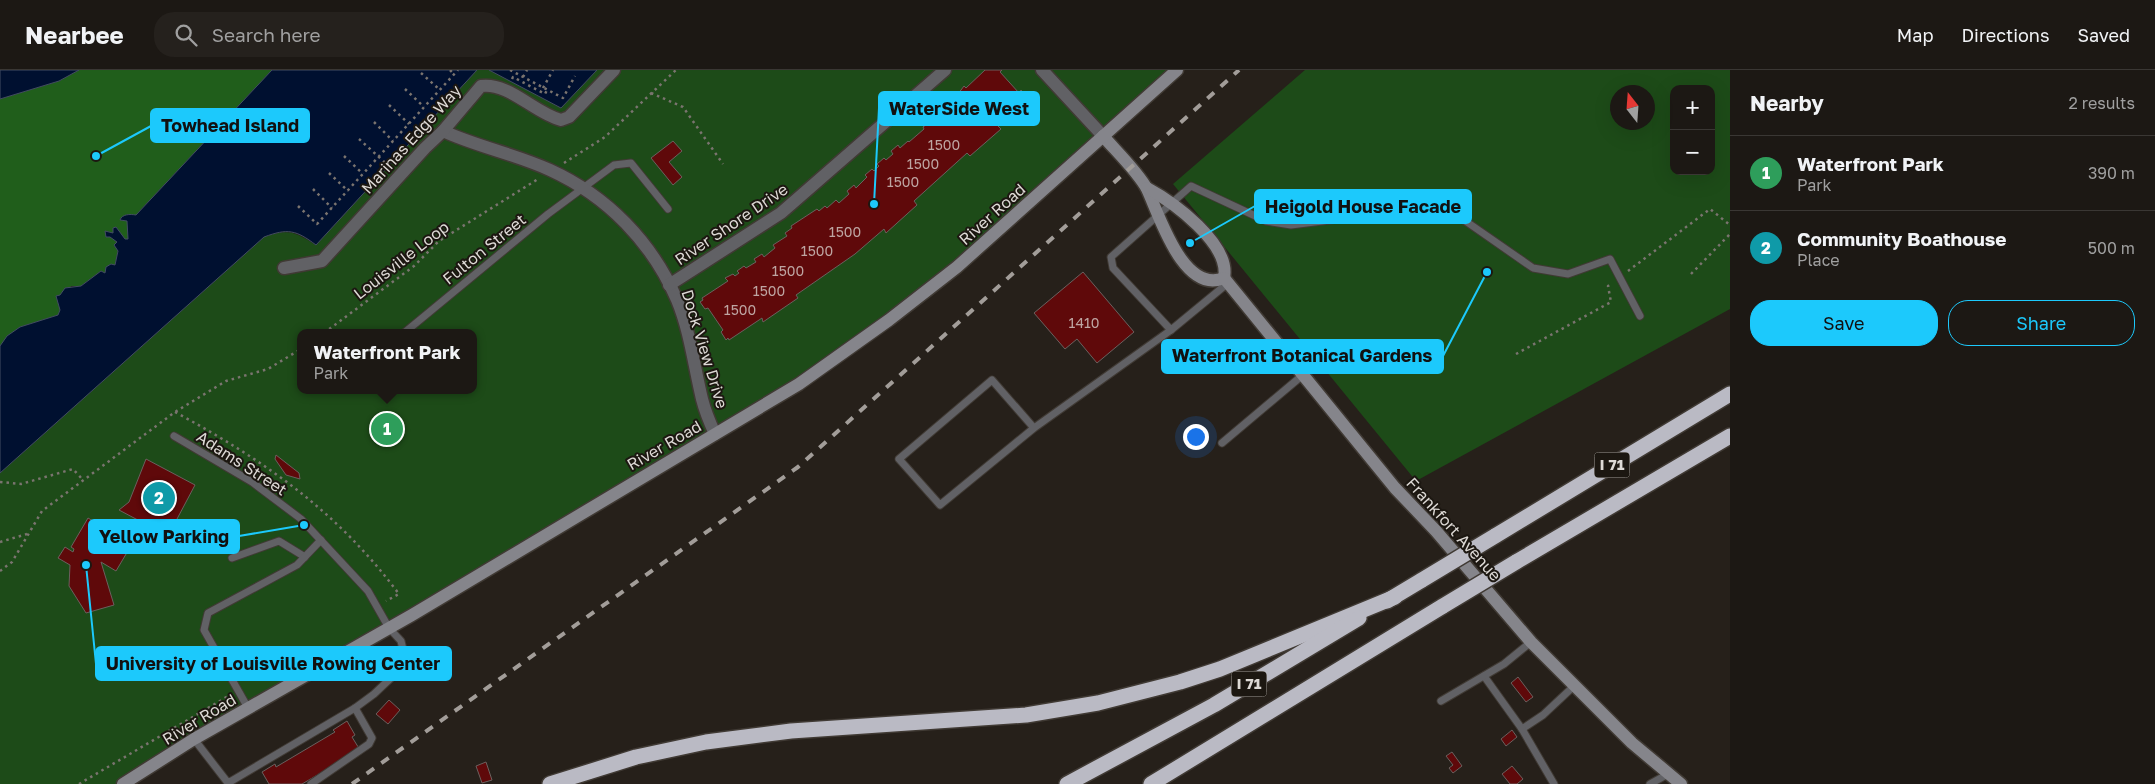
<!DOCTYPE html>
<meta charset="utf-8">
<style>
body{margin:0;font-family:"Golos Text",sans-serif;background:#25211d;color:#f1f3f6}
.controls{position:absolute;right:15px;top:15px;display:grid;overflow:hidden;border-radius:10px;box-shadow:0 5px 20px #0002}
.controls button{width:45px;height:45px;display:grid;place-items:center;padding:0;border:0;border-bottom:1px solid #3a3734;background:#1c1814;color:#f1f3f6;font:25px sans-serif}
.compass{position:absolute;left:1610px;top:15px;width:45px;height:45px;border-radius:50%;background:#1c1814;box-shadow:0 5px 20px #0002;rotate:343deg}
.you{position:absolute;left:1195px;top:366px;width:18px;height:18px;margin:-12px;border:4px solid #fff;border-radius:50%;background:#1a73e8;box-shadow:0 0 0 8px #1a73e833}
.badge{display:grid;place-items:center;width:32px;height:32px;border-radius:50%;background:#1cc9fc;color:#fff;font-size:16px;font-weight:700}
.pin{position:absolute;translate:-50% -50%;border:2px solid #fff;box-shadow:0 1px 5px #0006}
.popup{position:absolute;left:297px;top:259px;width:180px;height:65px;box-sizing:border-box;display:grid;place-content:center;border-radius:10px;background:#1c1814;filter:drop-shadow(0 1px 4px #0005);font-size:16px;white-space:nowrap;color:#a0a0a0}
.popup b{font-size:19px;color:#f1f3f6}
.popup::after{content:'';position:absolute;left:50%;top:100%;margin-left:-10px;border:10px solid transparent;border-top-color:#1c1814}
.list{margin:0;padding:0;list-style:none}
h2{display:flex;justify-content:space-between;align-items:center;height:65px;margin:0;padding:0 20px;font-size:21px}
h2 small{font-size:16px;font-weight:400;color:#a0a0a0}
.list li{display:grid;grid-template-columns:32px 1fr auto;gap:15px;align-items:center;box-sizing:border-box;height:75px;padding:0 20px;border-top:1px solid #3a3734}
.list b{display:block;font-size:19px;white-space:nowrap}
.list p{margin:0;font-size:16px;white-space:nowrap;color:#a0a0a0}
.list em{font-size:16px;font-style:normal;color:#a0a0a0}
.actions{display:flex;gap:10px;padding:15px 20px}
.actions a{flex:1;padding:11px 0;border:1px solid #1cc9fc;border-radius:20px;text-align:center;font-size:18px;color:#1cc9fc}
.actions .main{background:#1cc9fc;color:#111}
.icon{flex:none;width:28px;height:28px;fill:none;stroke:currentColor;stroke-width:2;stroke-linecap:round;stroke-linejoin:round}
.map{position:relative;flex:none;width:1730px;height:714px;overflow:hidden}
header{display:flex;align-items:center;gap:30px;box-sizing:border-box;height:70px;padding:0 25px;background:#1c1814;border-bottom:1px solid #3a3734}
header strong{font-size:24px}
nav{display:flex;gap:28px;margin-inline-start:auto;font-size:18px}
.search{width:350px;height:45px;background:#25211d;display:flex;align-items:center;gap:12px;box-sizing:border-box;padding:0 18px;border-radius:20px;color:#a0a0a0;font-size:19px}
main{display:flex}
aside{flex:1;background:#1c1814}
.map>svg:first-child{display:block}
</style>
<header>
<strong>Nearbee</strong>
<div class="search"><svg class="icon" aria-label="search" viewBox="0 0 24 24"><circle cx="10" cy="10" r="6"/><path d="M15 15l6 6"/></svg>Search here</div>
<nav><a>Map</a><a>Directions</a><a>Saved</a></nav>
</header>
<main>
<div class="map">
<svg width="1730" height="714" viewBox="0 0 1730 714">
<rect width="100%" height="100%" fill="#26201a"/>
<g fill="#1d4b18" fill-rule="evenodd">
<path d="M477,0H489L561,38L597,0H1172L957,197L799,314L127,714H0V403L264,167C289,158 295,162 316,175ZM301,263H473V320H301Z"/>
<path d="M1305,0H1730V239L1416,411L1173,114ZM1674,19H1711V101H1674ZM1618,22H1648V52H1618Z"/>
</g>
<polygon fill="#205e1b" points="79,0 272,0 136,145 129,145 129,169 125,169 116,157 113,163 105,161 117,172 118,181 115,195 104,203 101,201 81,216 71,216 58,245 20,257 0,276 0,29 59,11"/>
<g fill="#001030" stroke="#424c62">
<polygon points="0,0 79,0 59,11 0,29"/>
<path d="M272,0H477L316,175C296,160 288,158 264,167L0,403V276L7,266L20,257L58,245L60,240L56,226L60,225L65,218L81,216L101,201L105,203L106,197L111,194L115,195L118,181L114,175L117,172L110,167H106L105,161L113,163V158L116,157L125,169H128L127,151L120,150C122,144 130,144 136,145Z"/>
<polygon points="489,0 597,0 561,38"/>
</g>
<g fill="#5f090a" stroke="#6b605e">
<polygon points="985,0 1002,0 1000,2 1019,23 1021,20 1027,27 1025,29 1027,30 998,56 1001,59 970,86 967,83 914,131 917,135 886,163 884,159 855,184 796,225 798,228 763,252 762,248 729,270 728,268 726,270 721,262 723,260 708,238 705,239 700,232 703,230 702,228 728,211 725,208 733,204 735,206 739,203 737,201 744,196 746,198 756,192 754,189 762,184 764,187 775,178 773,175 787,166 785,163 792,158 791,156 817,139 819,141 825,136 827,138 836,130 839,133 849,124 847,121 854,115 856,118 867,107 865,105 872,99 874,101 879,96 877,94 884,88 886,90 893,84 891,81 898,75 900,78 908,71 909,72 924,59 923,57 927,54 925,51 931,45 933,48 938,44 936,41 943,35 945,38 949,34 946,32 953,25 955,28 964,16 966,18"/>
<polygon points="673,71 682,81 669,92 682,107 673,115 651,88"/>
<polygon points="1083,202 1134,262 1097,293 1077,269 1065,279 1034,243"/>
<polygon points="276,385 299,403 300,409 286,405 275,389"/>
<polygon points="146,389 195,415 168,466 119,440 129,432"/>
<polygon points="88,448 132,474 116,501 101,492 114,535 86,543 69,516 70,495 58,488 65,477 73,482 74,479 71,477"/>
<polygon points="1518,607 1533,627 1526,632 1511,613"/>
<polygon points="389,630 400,640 388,654 376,644"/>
<polygon points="347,651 355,665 352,667 360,680 302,714 269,714 262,702 275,694 276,697 335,662 333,660"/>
<polygon points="1512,660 1517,667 1506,676 1501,669"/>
<polygon points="1452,682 1462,696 1453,703 1449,698 1453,695 1446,686"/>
<polygon points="486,692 492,710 482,713 476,696"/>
<polygon points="1512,696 1523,709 1517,714 1510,714 1502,704"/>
</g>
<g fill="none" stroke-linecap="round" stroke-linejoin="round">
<defs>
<g id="lane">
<polyline points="1228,213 1171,260 1113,198 1111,187 1191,116 1266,151 1291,155 1369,145 1449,143 1464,150 1533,198 1568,204 1610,189 1640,246"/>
<polyline points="404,263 548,144 614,95 631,93 668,139"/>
<polyline points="1034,358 992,310 899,389 940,435 1034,358 1171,260"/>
<polyline points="174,366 252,412 301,449 368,521 389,558 401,571 404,584 402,593 392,607 374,624 355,638 228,713 194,669"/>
<polyline points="1222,373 1304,304"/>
<polyline points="232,488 279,471 305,487"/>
<polyline points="1484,606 1522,659 1543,645 1574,616"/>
<polyline points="1441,631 1504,594 1531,572"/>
<polyline points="248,638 204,560 208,543 297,495 321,470"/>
<polyline points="1522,659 1554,714"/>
<polyline points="311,714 369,674 372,668 355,638"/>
<polyline points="1650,714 1668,704"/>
</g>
<g id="street">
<polyline points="1042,0 1103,66"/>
<path d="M443,61C478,77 515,84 550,100C607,126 652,172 677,230C690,261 694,296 702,329C705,341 710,353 715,364"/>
<path d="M284,198L322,191L425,78L443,61L481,16C509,12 534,43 561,50L569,47L614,0"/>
<polyline points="669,215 781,143 945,0"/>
</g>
<g id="secondary">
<path d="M1103,66C1116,81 1138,102 1147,119C1159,144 1183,225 1224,208"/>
<path d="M1147,118C1173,132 1231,174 1224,208"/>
<polyline points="1224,208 1395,418 1436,461 1531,572 1632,673 1681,714"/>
<polyline points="123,714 194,669 412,545 799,314 889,250 957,197 1177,0"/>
</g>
<g id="highway">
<polyline points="1495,466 1730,324"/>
<polyline points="1516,492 1730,366"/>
<polyline points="1387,531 1422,510"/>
<polyline points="550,714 636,687 706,672 791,661 1026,645 1098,633 1180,612 1220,599 1395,527"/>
<polyline points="1067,714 1214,635 1359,548"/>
<polyline points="1151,714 1443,536"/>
</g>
</defs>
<use href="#lane" stroke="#403a34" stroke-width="9"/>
<use href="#street" stroke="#403a34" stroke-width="15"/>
<use href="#secondary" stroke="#403a34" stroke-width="15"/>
<use href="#highway" stroke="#403a34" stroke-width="18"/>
<g stroke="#7a746f" stroke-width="2.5" stroke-dasharray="2.5 4" stroke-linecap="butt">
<polyline points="450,0 454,4"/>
<polyline points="510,0 563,28 575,6"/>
<polyline points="421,3 440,20"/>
<polyline points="523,7 527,0"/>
<polyline points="512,9 513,7 545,24 547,20"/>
<polyline points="543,18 553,0"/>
<polyline points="405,19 424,37"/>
<polyline points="651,23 683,37 723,94"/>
<polyline points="389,35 409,54"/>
<polyline points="374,52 393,71"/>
<polyline points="359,69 391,98"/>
<polyline points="344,86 363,104"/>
<polyline points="564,93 605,67 676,0"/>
<polyline points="329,103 348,121"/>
<polyline points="313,119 332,138"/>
<polyline points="298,136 317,154 458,0"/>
<polyline points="1628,201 1710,139 1730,155"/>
<polyline points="1691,204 1730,164"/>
<polyline points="324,263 414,196 439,171 538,109"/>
<polyline points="1516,284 1611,232 1608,216 1611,214"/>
<path d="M175,342C265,391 337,441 399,524L386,531"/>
<polyline points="0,412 21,414 73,399 83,410"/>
<polyline points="0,472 27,464"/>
<polyline points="0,501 12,492 42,441 175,342 226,311 268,299 301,279"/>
<polyline points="79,714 230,625"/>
</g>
<use href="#lane" stroke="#616165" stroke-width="7"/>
<use href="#street" stroke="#616165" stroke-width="12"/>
<use href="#secondary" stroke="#85858b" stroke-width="12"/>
<use href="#highway" stroke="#babac4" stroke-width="15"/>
<polyline stroke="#a29d99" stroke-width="4" stroke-dasharray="9 9" stroke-linecap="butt" points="352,714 798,397 1239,0"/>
<defs>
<g id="highway-bridge">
<polyline points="1422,510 1495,466"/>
<polyline points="1443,536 1516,492"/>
</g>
</defs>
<use href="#highway-bridge" stroke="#403a34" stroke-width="18" stroke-linecap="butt"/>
<use href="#highway-bridge" stroke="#babac4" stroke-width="15"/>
</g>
<g text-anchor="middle" stroke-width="4" stroke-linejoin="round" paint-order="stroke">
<g font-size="14" fill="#bea5a2">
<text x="944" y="80">1500</text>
<text x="923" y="99">1500</text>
<text x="903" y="117">1500</text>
<text x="845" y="167">1500</text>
<text x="817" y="186">1500</text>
<text x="788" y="206">1500</text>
<text x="769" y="226">1500</text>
<text x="740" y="245">1500</text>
<text x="1084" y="258">1410</text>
</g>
<g fill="#1c1711" stroke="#a39f9a" stroke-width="1">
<rect x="1594.5" y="382.5" width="35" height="25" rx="4"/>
<rect x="1231.5" y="601.5" width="35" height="25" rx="4"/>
</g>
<g font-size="15" font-weight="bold" fill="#ddd9d5">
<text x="1612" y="400">I 71</text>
<text x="1249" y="619">I 71</text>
</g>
<g font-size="16" fill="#ddd9d5" stroke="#1c1711">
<text transform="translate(411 69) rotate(-48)" y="6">Marinas Edge Way</text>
<text transform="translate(992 144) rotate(-42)" y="6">River Road</text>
<text transform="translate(731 154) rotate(-34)" y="6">River Shore Drive</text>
<text transform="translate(484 179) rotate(-39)" y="6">Fulton Street</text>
<text transform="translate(401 190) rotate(-38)" y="6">Louisville Loop</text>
<text transform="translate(705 279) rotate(73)" y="6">Dock View Drive</text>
<text transform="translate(664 375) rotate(-30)" y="6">River Road</text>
<text transform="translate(242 393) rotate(33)" y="6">Adams Street</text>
<text transform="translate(1454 459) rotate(48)" y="6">Frankfort Avenue</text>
<text transform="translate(199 649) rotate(-31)" y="6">River Road</text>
</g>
</g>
<path fill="none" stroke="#1cc9fc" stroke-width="2" d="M874 134L879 38M96 86L151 56M1190 173L1255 136M1487 202L1443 286M304 455L239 466M86 495L96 594"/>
<g fill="#1cc9fc" stroke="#1c1711" stroke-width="2">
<circle cx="874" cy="134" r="5"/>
<circle cx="96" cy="86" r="5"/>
<circle cx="1190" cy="173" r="5"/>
<circle cx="1487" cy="202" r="5"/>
<circle cx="304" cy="455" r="5"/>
<circle cx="86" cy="495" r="5"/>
</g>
<g fill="#1cc9fc" stroke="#1cc9fc" stroke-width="2">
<rect x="879" y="22" width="160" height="33" rx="5"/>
<rect x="151" y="39" width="158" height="33" rx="5"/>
<rect x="1255" y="120" width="216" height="33" rx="5"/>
<rect x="1162" y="270" width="281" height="33" rx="5"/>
<rect x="89" y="450" width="150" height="33" rx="5"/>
<rect x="96" y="577" width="355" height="33" rx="5"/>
</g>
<g font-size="18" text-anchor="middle" font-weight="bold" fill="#111">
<text x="959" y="45">WaterSide West</text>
<text x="230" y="62">Towhead Island</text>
<text x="1363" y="143">Heigold House Facade</text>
<text x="1302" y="292">Waterfront Botanical Gardens</text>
<text x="164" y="473">Yellow Parking</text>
<text x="273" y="600">University of Louisville Rowing Center</text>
</g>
</svg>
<div class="controls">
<button>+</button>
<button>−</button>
</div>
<svg class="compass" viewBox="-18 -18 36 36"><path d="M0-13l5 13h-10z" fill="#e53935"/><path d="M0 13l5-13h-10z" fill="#a0a0a0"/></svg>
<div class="you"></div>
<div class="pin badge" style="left:387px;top:359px;background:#2e9e5b">1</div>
<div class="popup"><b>Waterfront Park</b>Park</div>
<div class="pin badge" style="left:159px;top:428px;background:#0f9aa8">2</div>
</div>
<aside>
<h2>Nearby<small>2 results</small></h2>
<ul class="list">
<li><span class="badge" style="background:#2e9e5b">1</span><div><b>Waterfront Park</b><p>Park</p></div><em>390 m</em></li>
<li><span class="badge" style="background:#0f9aa8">2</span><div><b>Community Boathouse</b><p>Place</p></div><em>500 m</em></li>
</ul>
<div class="actions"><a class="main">Save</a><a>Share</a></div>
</aside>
</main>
